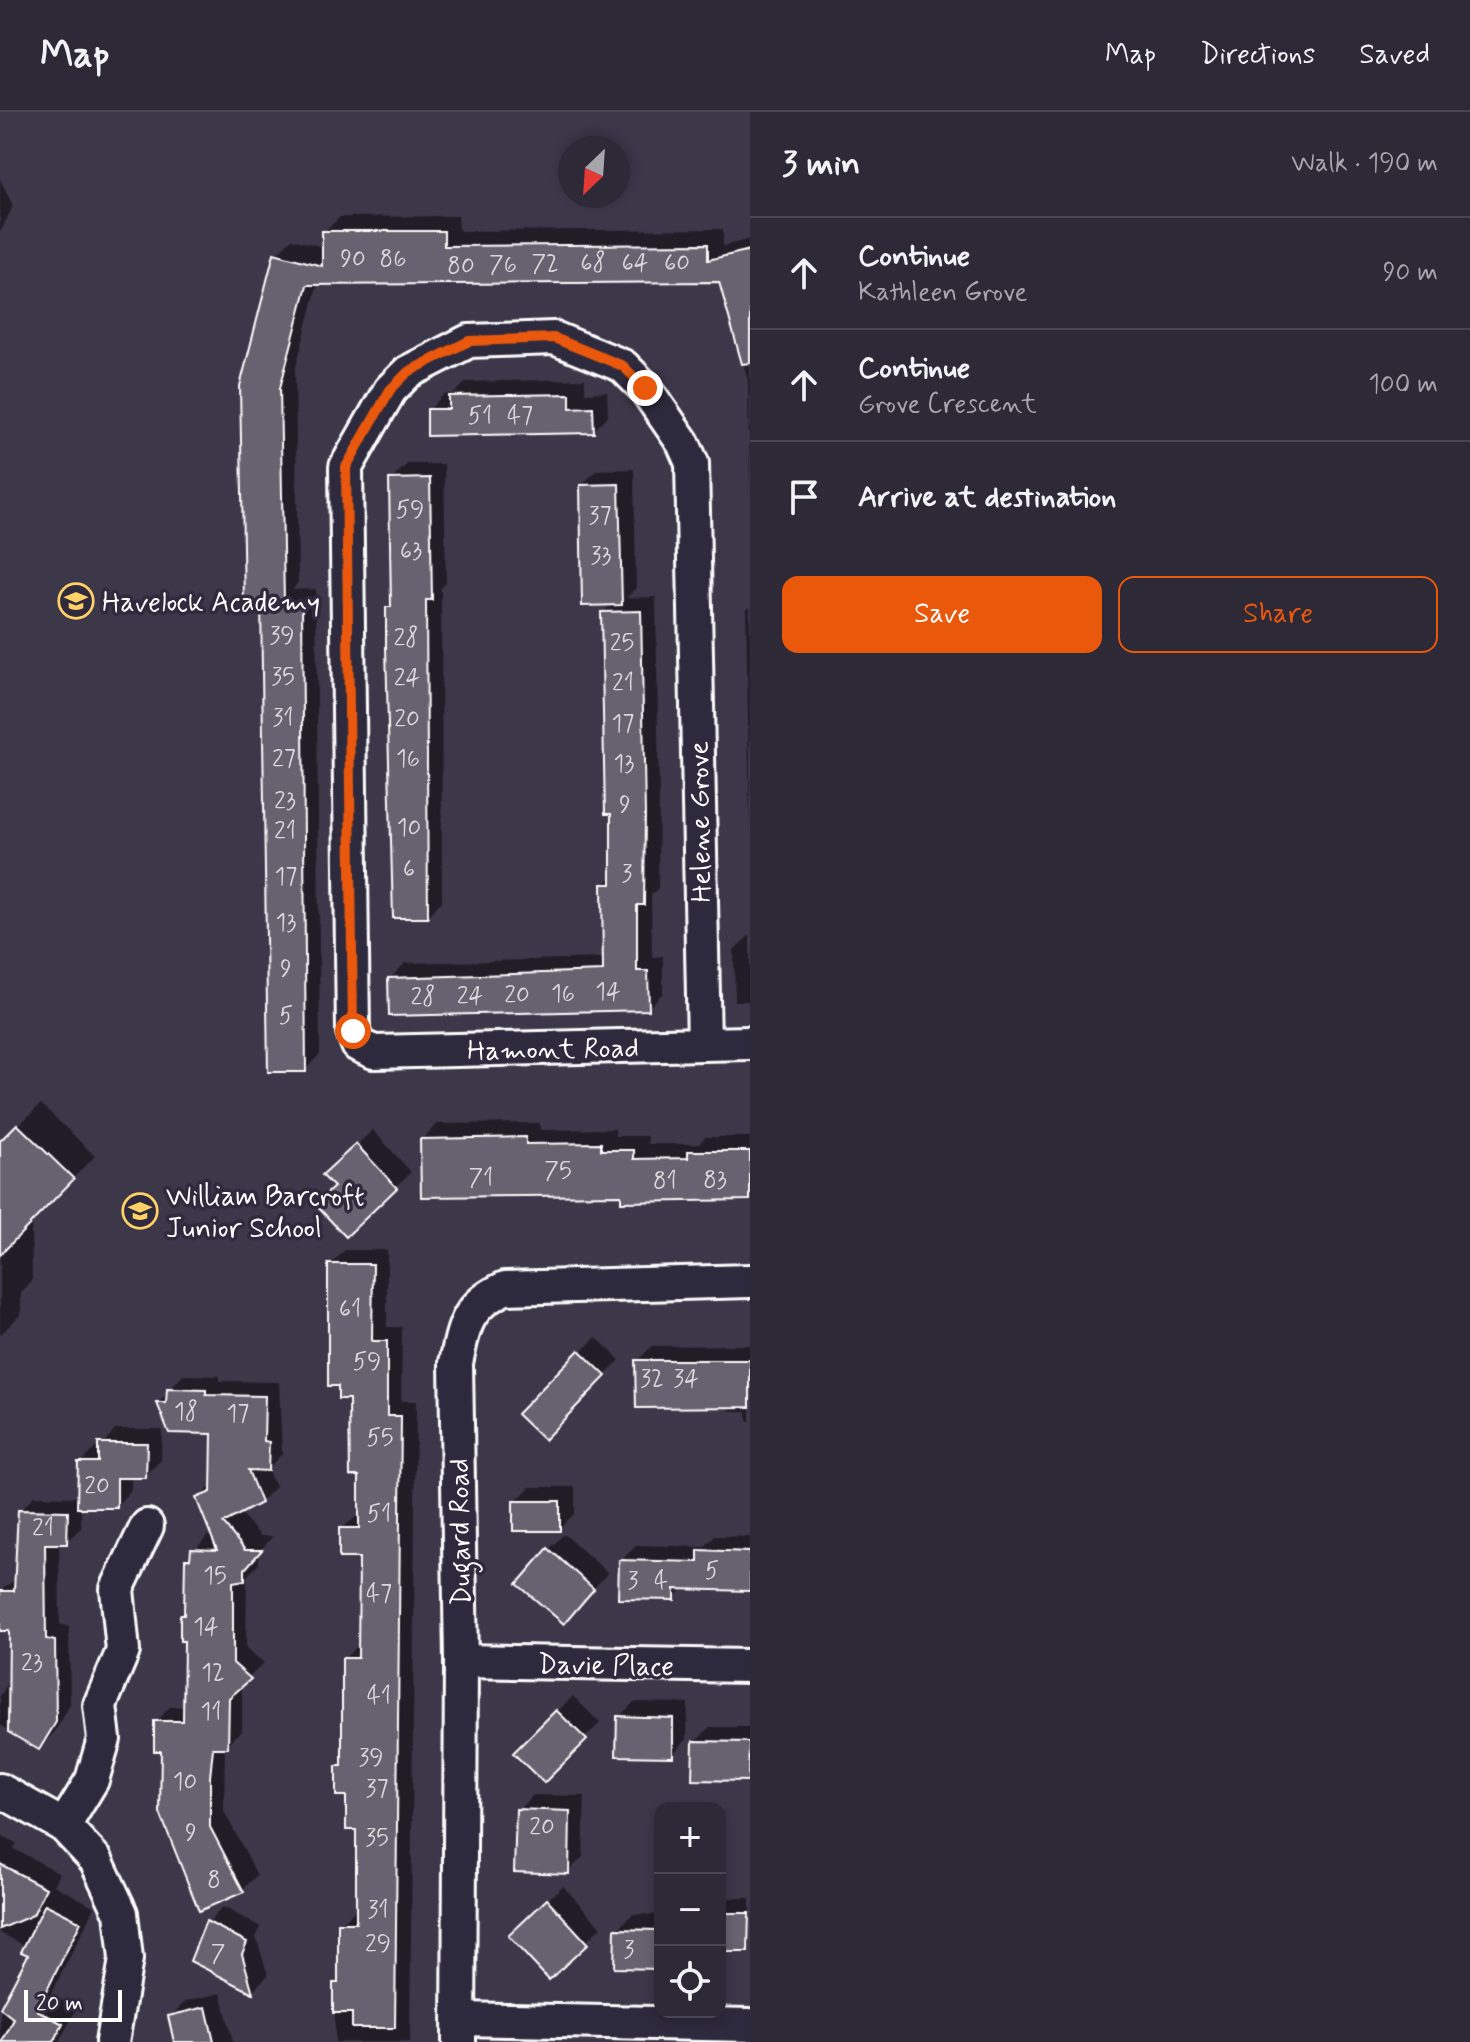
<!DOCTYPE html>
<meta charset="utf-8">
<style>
body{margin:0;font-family:Mynerve,sans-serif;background:#35313f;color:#f1f3f6}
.controls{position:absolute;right:24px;bottom:24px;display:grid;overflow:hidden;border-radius:16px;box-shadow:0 4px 12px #0003}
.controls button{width:72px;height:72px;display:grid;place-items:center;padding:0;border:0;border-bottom:2px solid #484552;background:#2d2937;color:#f1f3f6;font:40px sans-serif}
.compass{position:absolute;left:558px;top:24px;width:72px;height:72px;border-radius:50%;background:#2d2937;box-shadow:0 4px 12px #0003;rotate:205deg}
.scale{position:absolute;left:24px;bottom:20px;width:98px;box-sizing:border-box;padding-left:8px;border:4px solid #fff;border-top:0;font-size:22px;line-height:28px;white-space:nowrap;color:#fff;-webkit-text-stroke:6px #2f2a3d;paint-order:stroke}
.stop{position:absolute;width:24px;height:24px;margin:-18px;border:6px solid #ea580c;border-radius:50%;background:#fff}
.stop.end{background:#ea580c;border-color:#fff;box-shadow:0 2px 8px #0008}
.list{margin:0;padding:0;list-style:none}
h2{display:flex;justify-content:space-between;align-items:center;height:104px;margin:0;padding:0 32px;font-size:34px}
h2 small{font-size:26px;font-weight:400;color:#a7a6ad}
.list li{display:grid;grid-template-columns:52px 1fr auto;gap:24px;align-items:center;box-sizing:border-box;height:112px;padding:0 32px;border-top:2px solid #484552}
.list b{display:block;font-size:30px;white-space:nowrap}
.list p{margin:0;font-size:26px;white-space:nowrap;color:#a7a6ad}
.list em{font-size:26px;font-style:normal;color:#a7a6ad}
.actions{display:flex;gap:16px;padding:24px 32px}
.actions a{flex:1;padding:18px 0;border:2px solid #ea580c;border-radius:16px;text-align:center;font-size:28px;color:#ea580c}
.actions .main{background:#ea580c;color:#fff}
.icon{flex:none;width:44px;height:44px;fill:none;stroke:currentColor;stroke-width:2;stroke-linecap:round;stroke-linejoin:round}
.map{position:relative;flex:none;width:750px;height:1930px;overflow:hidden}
header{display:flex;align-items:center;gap:48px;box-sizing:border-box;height:112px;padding:0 40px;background:#2d2937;border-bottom:2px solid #484552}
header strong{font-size:38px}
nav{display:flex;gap:44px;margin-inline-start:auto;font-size:28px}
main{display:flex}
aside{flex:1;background:#2d2937}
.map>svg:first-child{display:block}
</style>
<header>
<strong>Map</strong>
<nav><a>Map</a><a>Directions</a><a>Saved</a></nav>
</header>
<main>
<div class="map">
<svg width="750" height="1930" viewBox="0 0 750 1930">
<rect width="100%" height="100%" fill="#3c3749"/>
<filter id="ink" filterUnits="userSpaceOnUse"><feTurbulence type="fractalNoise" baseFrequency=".0125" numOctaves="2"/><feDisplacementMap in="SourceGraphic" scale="16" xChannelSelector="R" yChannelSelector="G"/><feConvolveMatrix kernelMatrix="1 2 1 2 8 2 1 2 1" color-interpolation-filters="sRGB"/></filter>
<g filter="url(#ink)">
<g fill="#0007">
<polygon points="0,67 13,94 0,121"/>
<polygon points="458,104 459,119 723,117 723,134 750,127 750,383 748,269 721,168 318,171 295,259 298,471 292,478 316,477 320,942 305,958 263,493 270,487 276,142 292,127 324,135 324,120 340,105"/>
<polygon points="585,267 585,281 607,280 608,304 593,319 429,298 444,282 454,282 466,270"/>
<polygon points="407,352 444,352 446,471 441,476 442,789 427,804 388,495 393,490 391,368"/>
<polygon points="634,357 636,476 626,486 656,485 659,686 658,776 651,783 652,845 663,844 663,881 648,896 390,867 405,851 605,846 604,773 613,763 603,501 612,491 582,373 597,358"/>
<polygon points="750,495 750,718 746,498"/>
<polygon points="750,823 750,889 735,889 734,838"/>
<polygon points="41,992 95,1044 31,1109 32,1170 21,1181 21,1202 0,1223 0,1031"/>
<polygon points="540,1011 540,1018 615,1017 615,1024 648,1024 648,1032 699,1032 705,1025 750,1025 750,1086 623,1081 422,1027 437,1012"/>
<polygon points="373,1018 411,1060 346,1122 336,1074 340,1048"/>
<polygon points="345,1138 387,1138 387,1215 402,1215 401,1289 416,1289 410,1930 335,1930 335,1872 340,1866 340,1812 358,1796 358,1716 338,1655 344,1649 344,1547 360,1531 361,1444 341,1417 361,1401 361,1362 330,1153"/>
<polygon points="596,1225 620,1248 544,1325 520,1302"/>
<polygon points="750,1233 750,1310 747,1309 747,1299 730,1299 730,1293 637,1249 652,1234"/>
<polygon points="183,1263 220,1264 220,1269 279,1270 282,1342 267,1357 275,1375 260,1390 240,1400 260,1424 273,1424 259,1440 259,1452 247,1464 246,1536 264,1551 242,1572 242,1619 225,1634 224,1699 257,1763 242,1778 163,1637 156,1610 170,1595 186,1595 186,1527 182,1504 186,1500 187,1448 207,1424 214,1424 198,1387 213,1372 214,1320 159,1291"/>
<polygon points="115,1317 162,1317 161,1348 145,1364 131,1364 131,1378 116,1394 81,1394 81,1416 66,1430 59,1430 60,1512 69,1515 70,1593 54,1621 39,1636 0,1613 0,1584 11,1566 11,1517 0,1517 0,1479 17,1466 20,1399 34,1384 80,1385 80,1351 95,1336 100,1336"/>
<polygon points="530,1375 575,1375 575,1401 559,1417 515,1390"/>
<polygon points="564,1422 608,1461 564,1509 549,1437"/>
<polygon points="715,1424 750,1425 750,1477 685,1475 674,1486 621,1449 636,1433 704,1435"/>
<polygon points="573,1584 600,1611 544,1668 516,1641"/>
<polygon points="634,1590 688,1591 687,1627 672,1643 619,1605"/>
<polygon points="710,1615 750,1615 748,1667 695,1630"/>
<polygon points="533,1683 585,1684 583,1745 568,1760 518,1698"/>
<polygon points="0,1724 17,1732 14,1737 60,1761 54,1773 95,1795 51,1882 77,1896 59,1930 0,1930 0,1902 31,1843 26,1834 0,1821"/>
<polygon points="563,1774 601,1815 549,1865 525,1808"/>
<polygon points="720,1786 750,1786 750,1835 747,1838 720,1838"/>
<polygon points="223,1795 261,1815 256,1825 268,1863 253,1878 193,1848 208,1811"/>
<polygon points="633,1802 660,1803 660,1855 617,1818"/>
<polygon points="221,1881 233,1930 176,1930 170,1905 186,1889"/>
</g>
<g fill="#666270" stroke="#fff" stroke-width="2">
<polygon points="322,119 444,119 444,134 708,132 708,148 750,138 750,251 742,252 719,170 307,173 280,276 284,489 244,489 240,274 274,141 322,154"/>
<polygon points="570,282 570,296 593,295 594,321 427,324 427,297 449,297 449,284"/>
<polygon points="430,366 432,488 426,488 428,806 393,806 386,536 386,495 391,495 389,367"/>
<polygon points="619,372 622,493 582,494 580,373"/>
<polygon points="261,492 302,492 306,960 268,960"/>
<polygon points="641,499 645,702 644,793 637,793 637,859 648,859 649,898 389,904 388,866 603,859 602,772 611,772 611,702 605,702 601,500"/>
<polygon points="17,1012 74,1067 0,1143 0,1029"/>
<polygon points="526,1025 526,1032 601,1031 601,1038 634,1038 634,1047 688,1046 688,1039 750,1039 750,1088 621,1090 621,1083 421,1085 420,1027"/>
<polygon points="356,1032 397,1076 346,1125 315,1092 334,1075 322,1063"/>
<polygon points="328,1152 373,1152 372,1229 387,1229 387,1304 401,1304 395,1916 352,1916 352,1901 333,1901 333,1871 338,1871 338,1811 356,1811 356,1718 346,1718 346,1684 336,1684 336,1654 342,1654 342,1546 358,1546 359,1446 339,1446 339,1416 359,1416 359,1364 350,1364 349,1287 338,1287 338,1274 328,1274"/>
<polygon points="579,1238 606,1264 544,1328 517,1302"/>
<polygon points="635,1248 750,1248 750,1295 636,1296"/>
<polygon points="167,1277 206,1278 206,1283 265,1284 264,1329 269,1330 268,1359 248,1358 261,1391 223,1411 245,1438 262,1438 245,1457 245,1468 233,1470 233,1551 251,1567 229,1586 228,1636 213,1636 210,1665 210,1715 244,1780 199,1799 160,1701 161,1639 154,1639 154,1609 183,1609 184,1529 180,1529 180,1503 184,1503 185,1447 190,1447 191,1437 217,1438 196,1386 211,1380 212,1322 169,1321 157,1291 166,1291"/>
<polygon points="98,1331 147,1331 146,1366 117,1366 117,1396 77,1396 78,1350 98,1350"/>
<rect x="513" y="1389" width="47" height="30"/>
<polygon points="18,1398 68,1399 67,1432 45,1432 46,1527 55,1529 56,1610 39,1638 8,1620 9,1519 0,1519 0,1479 14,1479"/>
<polygon points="548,1436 594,1477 564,1512 517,1472"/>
<polygon points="698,1438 750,1440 750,1479 675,1477 675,1488 618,1487 619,1448 698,1450"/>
<polygon points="556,1598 587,1628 544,1671 513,1641"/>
<polygon points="617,1604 673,1606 673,1645 616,1644"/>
<polygon points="693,1629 749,1630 748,1669 692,1668"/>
<polygon points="516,1697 570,1699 569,1762 514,1760"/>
<polygon points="0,1752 46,1776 33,1803 0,1817"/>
<polygon points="547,1787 588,1832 549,1868 508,1824"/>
<polygon points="45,1792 81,1810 37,1898 63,1912 54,1930 2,1930 14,1907 0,1896 28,1843 21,1840"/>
<polygon points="720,1801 749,1801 748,1840 720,1840"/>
<polygon points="206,1809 247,1830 242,1842 253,1881 190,1849"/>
<polygon points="615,1817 660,1818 660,1857 614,1856"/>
<polygon points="206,1895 214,1930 174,1930 168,1904"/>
</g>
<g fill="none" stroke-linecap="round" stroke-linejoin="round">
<defs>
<g id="street">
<polyline points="704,932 692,351 683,331 645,276 623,254 554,226 469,229 408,260 390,278 346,355 353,919 358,933 374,940 704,932 750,931"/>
<polyline points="461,1549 750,1554"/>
<polyline points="0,1678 64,1714 96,1748 121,1801 126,1847 112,1930"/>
<polyline points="64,1714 92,1668 104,1627 100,1593 123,1539 117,1477 147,1414"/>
<polyline points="460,1907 750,1913"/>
<path d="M459,1930L461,1549L456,1251C464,1213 467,1193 505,1176L750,1169"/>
</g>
</defs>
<use href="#street" stroke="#fff" stroke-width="38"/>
<use href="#street" stroke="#2f2a3d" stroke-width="32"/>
</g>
</g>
<g fill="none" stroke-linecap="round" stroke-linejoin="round" filter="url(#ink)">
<polyline stroke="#ea580c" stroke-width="10" points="353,919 346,355 390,278 408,260 469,229 554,226 623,254 645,276"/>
</g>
<defs>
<symbol id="school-ring" viewBox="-11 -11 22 22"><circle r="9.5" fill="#2f2a3d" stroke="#ffd166" stroke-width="1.5"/><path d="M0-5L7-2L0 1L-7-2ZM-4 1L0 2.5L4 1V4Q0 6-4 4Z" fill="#ffd166"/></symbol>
</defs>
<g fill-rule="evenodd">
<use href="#school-ring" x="56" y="469" width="40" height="40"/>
<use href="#school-ring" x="120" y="1079" width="40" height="40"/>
</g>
<g text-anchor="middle" stroke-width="7" stroke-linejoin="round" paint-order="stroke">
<g font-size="24" fill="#d9d8db">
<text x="353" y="154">90</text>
<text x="393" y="154">86</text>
<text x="593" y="158">68</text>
<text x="635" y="158">64</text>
<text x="677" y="158">60</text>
<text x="545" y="159">72</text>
<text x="503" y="160">76</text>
<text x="461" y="161">80</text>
<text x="480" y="311">51</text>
<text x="520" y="311">47</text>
<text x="410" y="405">59</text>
<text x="600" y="411">37</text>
<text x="411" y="446">63</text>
<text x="601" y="451">33</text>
<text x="282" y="531">39</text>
<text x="406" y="533">28</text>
<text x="622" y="538">25</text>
<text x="283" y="572">35</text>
<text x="407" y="573">24</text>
<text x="623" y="578">21</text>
<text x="283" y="613">31</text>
<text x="407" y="614">20</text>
<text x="623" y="619">17</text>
<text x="284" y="654">27</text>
<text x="408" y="654">16</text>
<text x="624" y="659">13</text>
<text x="285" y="696">23</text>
<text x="625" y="700">9</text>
<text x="409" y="723">10</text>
<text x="285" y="726">21</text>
<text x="409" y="764">6</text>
<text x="627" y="769">3</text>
<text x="286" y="772">17</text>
<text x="286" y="818">13</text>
<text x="286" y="864">9</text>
<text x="608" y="887">14</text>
<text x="563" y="889">16</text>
<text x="517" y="890">20</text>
<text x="470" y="891">24</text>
<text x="423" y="892">28</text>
<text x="286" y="911">5</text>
<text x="558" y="1066">75</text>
<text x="481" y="1073">71</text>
<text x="715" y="1075">83</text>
<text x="665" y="1076">81</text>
<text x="350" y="1204">61</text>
<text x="367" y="1257">59</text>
<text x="652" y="1274">32</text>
<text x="686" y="1274">34</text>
<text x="186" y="1307">18</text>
<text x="238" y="1309">17</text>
<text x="380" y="1333">55</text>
<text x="97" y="1381">20</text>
<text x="379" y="1409">51</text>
<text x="43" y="1423">21</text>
<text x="712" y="1466">5</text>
<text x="215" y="1471">15</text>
<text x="633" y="1476">3</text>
<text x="661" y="1476">4</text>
<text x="379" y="1489">47</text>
<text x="206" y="1522">14</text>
<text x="32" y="1558">23</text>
<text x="213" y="1568">12</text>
<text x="379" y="1591">41</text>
<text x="211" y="1607">11</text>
<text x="371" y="1653">39</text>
<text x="185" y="1677">10</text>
<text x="377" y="1684">37</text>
<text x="542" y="1722">20</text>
<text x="191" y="1728">9</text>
<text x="377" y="1733">35</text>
<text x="214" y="1775">8</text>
<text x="378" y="1805">31</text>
<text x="378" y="1839">29</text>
<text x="629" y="1845">3</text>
<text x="218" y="1849">7</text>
</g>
<g font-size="28" fill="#fff" stroke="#2f2a3d" text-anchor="start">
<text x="102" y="499">Havelock Academy</text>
<text x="166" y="1093">William Barcroft<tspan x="166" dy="32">Junior School</tspan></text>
</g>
<g font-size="28" fill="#fff" stroke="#2f2a3d">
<text transform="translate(699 710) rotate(-91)" y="10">Helene Grove</text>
<text transform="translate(553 936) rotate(-1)" y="10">Hamont Road</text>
<text transform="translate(459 1420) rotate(-91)" y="10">Dugard Road</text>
<text transform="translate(606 1552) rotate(1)" y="10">Davie Place</text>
</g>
</g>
</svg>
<div class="controls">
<button>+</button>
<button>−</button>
<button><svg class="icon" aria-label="locate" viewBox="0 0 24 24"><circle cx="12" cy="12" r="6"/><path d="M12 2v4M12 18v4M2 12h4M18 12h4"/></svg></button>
</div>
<svg class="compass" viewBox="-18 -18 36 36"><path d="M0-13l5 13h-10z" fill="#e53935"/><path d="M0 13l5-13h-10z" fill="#a7a6ad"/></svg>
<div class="scale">20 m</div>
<div class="stop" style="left:353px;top:919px"></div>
<div class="stop end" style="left:645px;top:276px"></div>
</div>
<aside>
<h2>3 min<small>Walk · 190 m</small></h2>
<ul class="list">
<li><svg class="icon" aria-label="ahead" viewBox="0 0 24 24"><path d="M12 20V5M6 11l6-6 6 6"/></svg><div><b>Continue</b><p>Kathleen Grove</p></div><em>90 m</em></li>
<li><svg class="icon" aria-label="ahead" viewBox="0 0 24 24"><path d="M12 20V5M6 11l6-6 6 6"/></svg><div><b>Continue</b><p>Grove Crescent</p></div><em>100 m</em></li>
<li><svg class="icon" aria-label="arrive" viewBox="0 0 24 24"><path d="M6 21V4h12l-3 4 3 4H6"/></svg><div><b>Arrive at destination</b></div></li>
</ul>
<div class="actions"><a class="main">Save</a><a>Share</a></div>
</aside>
</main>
